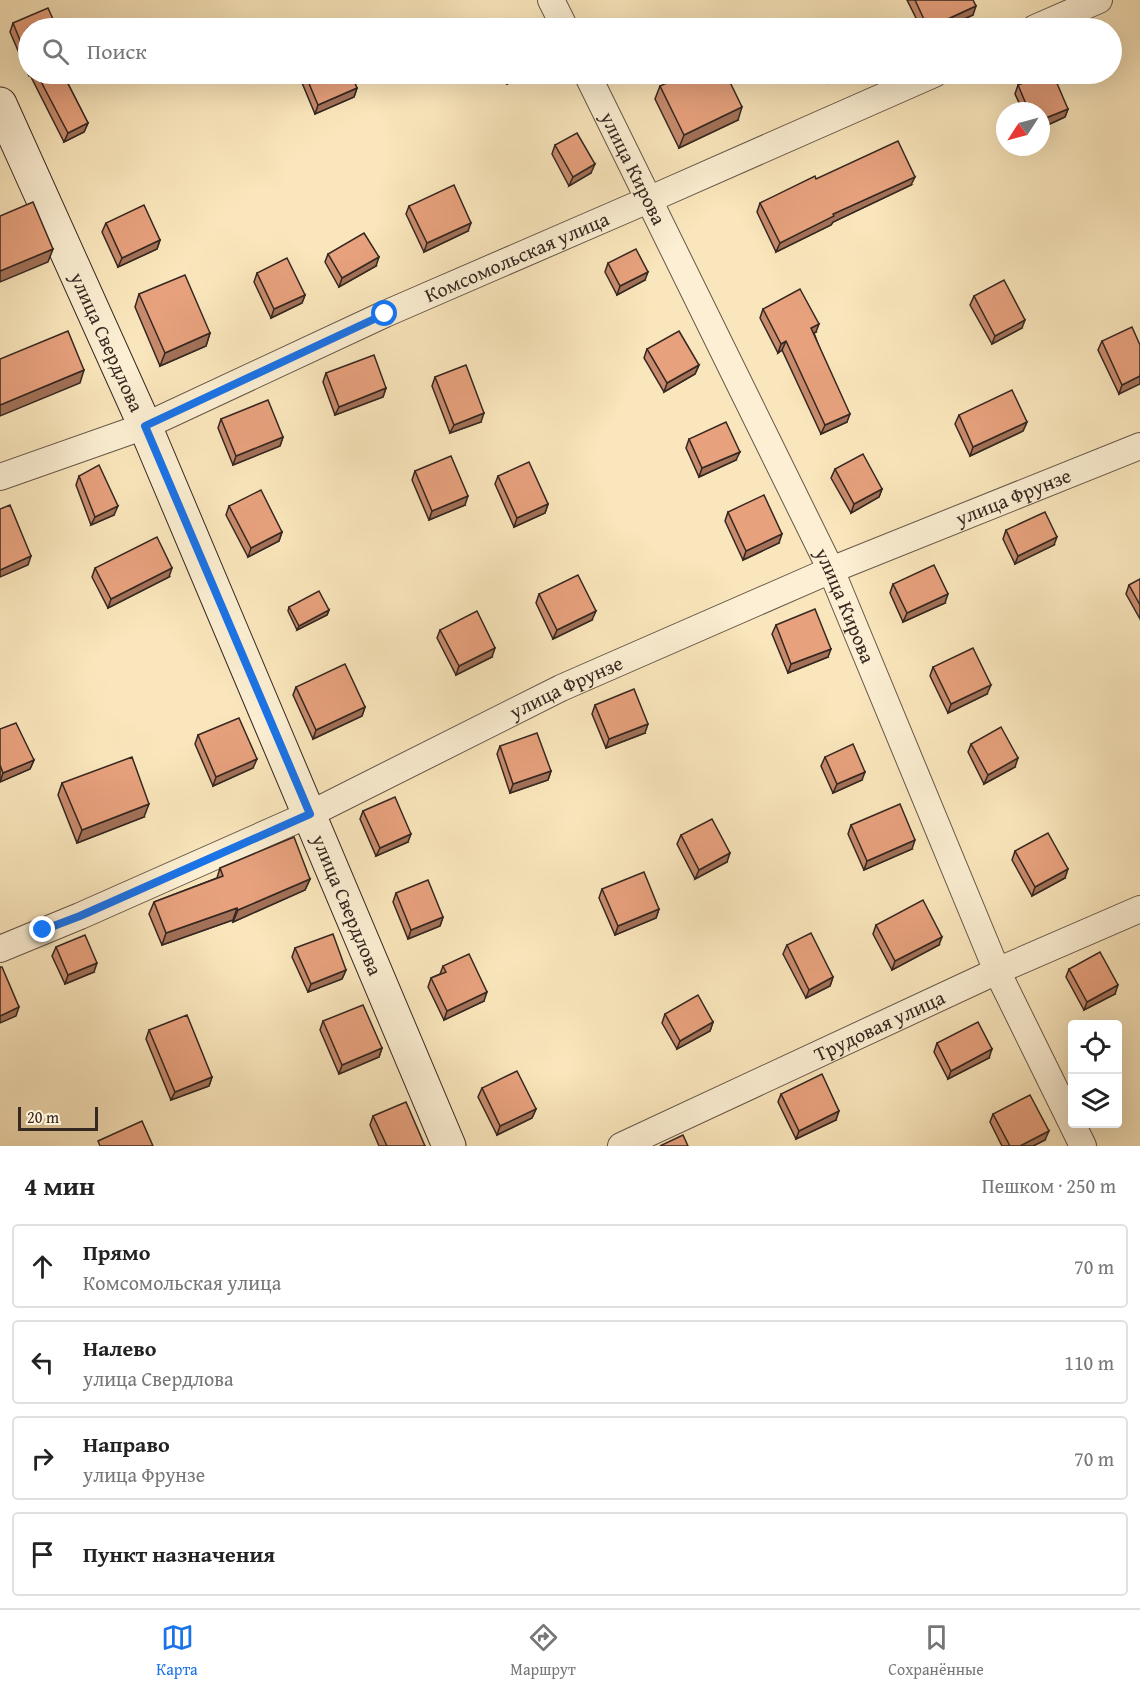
<!DOCTYPE html>
<html lang="ru">
<meta charset="utf-8">
<style>
body{margin:0;font-family:"Gentium Book Plus",serif;background:#f2f2f2;color:#222}
.controls{position:absolute;right:18px;bottom:18px;display:grid;overflow:hidden;border-radius:6px;box-shadow:0 6px 24px #0002}
.controls button{width:54px;height:54px;display:grid;place-items:center;padding:0;border:0;border-bottom:2px solid #e0e0e0;background:#fff;color:#222;font:30px sans-serif}
.compass{position:absolute;left:996px;top:102px;width:54px;height:54px;border-radius:50%;background:#fff;box-shadow:0 6px 24px #0002;rotate:234deg}
.scale{position:absolute;left:18px;bottom:15px;width:80px;box-sizing:border-box;padding-left:6px;border:3px solid #352721;border-top:0;font-size:16px;line-height:21px;white-space:nowrap;color:#352721;-webkit-text-stroke:4px #fcefd3;paint-order:stroke}
.stop{position:absolute;width:18px;height:18px;margin:-14px;border:4px solid #1a73e8;border-radius:50%;background:#fff}
.stop.end{background:#1a73e8;border-color:#fff;box-shadow:0 2px 6px #0008}
.list{margin:0;padding:0;list-style:none}
h2{display:flex;justify-content:space-between;align-items:center;height:78px;margin:0;padding:0 24px;font-size:26px}
h2 small{font-size:20px;font-weight:400;color:#767676}
.list li{display:grid;grid-template-columns:39px 1fr auto;gap:18px;align-items:center;box-sizing:border-box;height:84px;margin:0 12px 12px;padding:0 12px;border:2px solid #e0e0e0;border-radius:6px}
.list b{display:block;font-size:22px;white-space:nowrap}
.list p{margin:0;font-size:20px;white-space:nowrap;color:#767676}
.list em{font-size:20px;font-style:normal;color:#767676}
.icon{flex:none;width:33px;height:33px;fill:none;stroke:currentColor;stroke-width:2;stroke-linecap:round;stroke-linejoin:round}
.map{position:relative;flex:none;width:1140px;height:1146px;overflow:hidden}
.search{position:absolute;background:#fff;box-shadow:0 6px 24px #0002;left:18px;right:18px;top:18px;height:66px;display:flex;align-items:center;gap:15px;box-sizing:border-box;padding:0 21px;border-radius:33px;color:#767676;font-size:22px}
.sheet{height:462px;background:#fff}
nav{display:flex;justify-content:space-around;align-items:center;box-sizing:border-box;height:84px;border-top:2px solid #e0e0e0;background:#fff;font-size:16px;color:#767676}
nav a{display:grid;justify-items:center;gap:3px}
nav .on{color:#1a73e8}
.map>svg:first-child{display:block}
</style>
<div class="map">
<svg width="1140" height="1146" viewBox="0 0 1140 1146">
<rect width="100%" height="100%" fill="#fae6bc"/>
<filter id="stains"><feTurbulence type="fractalNoise" baseFrequency=".00333" numOctaves="4"/><feColorMatrix values="0 0 0 0 .2 0 0 0 0 .09 0 0 0 0 .02 0 0 0 .5 -.17"/></filter>
<radialGradient id="worn" r=".72"><stop offset=".6" stop-color="#630" stop-opacity="0"/><stop offset="1" stop-color="#630" stop-opacity=".3"/></radialGradient>
<g fill="none" stroke-linecap="round" stroke-linejoin="round">
<defs>
<g id="street">
<polyline points="551,0 565,28"/>
<polyline points="1035,28 1099,0"/>
<path id="s1" d="M587,74L831,570L997,971L1083,1146"/>
<path id="s2" d="M0,477L145,426L385,314L648,200L934,74"/>
<path id="s3" d="M0,949L80,916L310,814L561,688L831,570L1140,446"/>
<path id="s4" d="M621,1146L997,971L1140,909"/>
</g>
<g id="secondary">
<path id="s5" d="M0,104L145,426L449,1146"/>
</g>
</defs>
<use href="#street" stroke="#665748" stroke-width="28"/>
<use href="#secondary" stroke="#352721" stroke-width="35"/>
<use href="#street" stroke="#fcefd3" stroke-width="26"/>
<use href="#secondary" stroke="#fcefd3" stroke-width="33"/>
</g>
<g fill="#c78a6c" stroke="#352721" stroke-width="1.5">
<polygon points="907,0 973,0 973,15 944,28 921,28"/>
<polygon points="13,23 28,28 28,74 63,74 88,123 84,132 64,142 30,75 29,76 10,32"/>
<polygon points="302,74 351,74 357,88 354,97 315,114 300,78"/>
<polygon points="502,74 530,74 507,84"/>
<polygon points="824,74 847,74 829,83"/>
<polygon points="1018,85 1068,109 1065,117 1041,128 1041,111 1023,111 1015,94"/>
<polygon points="660,86 738,120 679,148 655,99"/>
<polygon points="555,145 591,173 569,186 552,154"/>
<polygon points="816,179 911,185 833,222 831,225 776,252 757,212 760,203"/>
<polygon points="409,206 468,231 424,252 406,214"/>
<polygon points="106,223 160,240 157,249 118,267 102,232"/>
<polygon points="328,254 376,266 339,287 325,262"/>
<polygon points="608,263 645,280 617,295 605,272"/>
<polygon points="257,273 305,295 302,303 271,318 254,282"/>
<polygon points="139,294 210,333 206,346 160,366 135,307"/>
<polygon points="974,296 1022,328 992,344 970,305"/>
<polygon points="763,309 816,332 814,333 847,422 821,434 782,350 778,353 760,318"/>
<polygon points="1102,341 1140,345 1119,394 1098,350"/>
<polygon points="647,349 699,365 695,374 664,392 644,358"/>
<polygon points="326,373 386,388 383,397 335,415 323,382"/>
<polygon points="435,377 481,422 450,433 432,386"/>
<polygon points="959,415 1027,422 1023,431 970,456 955,424"/>
<polygon points="221,419 283,437 280,446 233,465 218,428"/>
<polygon points="689,439 736,460 699,477 686,448"/>
<polygon points="835,469 882,489 879,497 851,513 831,478"/>
<polygon points="415,471 465,505 429,520 412,480"/>
<polygon points="79,476 114,515 91,525 76,485"/>
<polygon points="498,476 548,504 545,513 514,527 495,484"/>
<polygon points="229,506 282,532 279,541 248,557 226,515"/>
<polygon points="728,512 779,543 743,560 725,521"/>
<polygon points="1006,530 1054,545 1015,564 1003,539"/>
<polygon points="95,568 169,577 108,608 92,577"/>
<polygon points="1140,579 1140,619 1126,594 1129,585"/>
<polygon points="893,584 945,603 903,622 890,593"/>
<polygon points="539,594 592,620 553,639 536,603"/>
<polygon points="289,607 329,610 327,615 297,630 288,611"/>
<polygon points="776,625 828,657 788,673 772,634"/>
<polygon points="440,630 492,657 456,675 437,638"/>
<polygon points="933,667 987,694 948,713 930,676"/>
<polygon points="296,687 365,707 362,716 313,739 293,695"/>
<polygon points="595,705 645,733 606,748 592,714"/>
<polygon points="0,729 34,760 30,769 0,782"/>
<polygon points="198,735 253,768 213,786 195,744"/>
<polygon points="971,744 1015,767 984,784 968,752"/>
<polygon points="500,746 551,771 548,780 510,793 497,754"/>
<polygon points="825,757 862,780 833,793 821,766"/>
<polygon points="62,783 144,817 77,843 58,795"/>
<polygon points="363,811 408,842 376,856 360,819"/>
<polygon points="851,825 912,849 864,870 848,834"/>
<polygon points="681,835 727,862 695,879 677,844"/>
<polygon points="1015,851 1065,878 1032,896 1012,860"/>
<polygon points="220,868 310,879 305,890 233,922 233,920 162,945 149,914 154,902 217,878"/>
<polygon points="602,889 659,909 656,918 615,935 599,898"/>
<polygon points="396,893 443,917 440,926 408,939 393,902"/>
<polygon points="876,925 939,945 892,970 873,934"/>
<polygon points="787,945 833,977 830,986 806,998 783,954"/>
<polygon points="56,947 94,972 65,984 52,956"/>
<polygon points="295,948 346,970 342,979 308,992 292,957"/>
<polygon points="443,966 484,1001 444,1020 428,987 431,978 440,974"/>
<polygon points="1069,969 1115,994 1084,1010 1066,977"/>
<polygon points="665,1014 713,1022 710,1031 677,1049 662,1023"/>
<polygon points="323,1021 382,1048 379,1057 339,1074 320,1030"/>
<polygon points="149,1030 212,1077 209,1086 171,1100 146,1039"/>
<polygon points="937,1043 989,1058 948,1079 934,1052"/>
<polygon points="482,1088 536,1109 532,1118 497,1135 478,1097"/>
<polygon points="781,1094 836,1120 796,1139 778,1102"/>
<polygon points="993,1114 1045,1140 1033,1146 1002,1146 990,1122"/>
<polygon points="373,1116 425,1146 379,1146 370,1125"/>
</g>
<g fill="#a27158" stroke="#352721" stroke-width="1.5">
<polygon points="976,6 973,15 944,28 929,28"/>
<polygon points="514,74 530,74 507,84 510,75"/>
<polygon points="833,74 847,74 829,83"/>
<polygon points="357,88 354,97 315,114 318,105"/>
<polygon points="742,107 738,120 679,148 684,135"/>
<polygon points="1068,109 1065,117 1041,128 1041,120"/>
<polygon points="88,123 84,132 64,142 68,133"/>
<polygon points="595,164 591,173 569,186 573,177"/>
<polygon points="915,177 911,185 833,222 831,225 776,252 780,243 833,214"/>
<polygon points="471,223 468,231 424,252 427,243"/>
<polygon points="160,240 157,249 118,267 122,258"/>
<polygon points="53,249 48,262 0,282 0,271"/>
<polygon points="379,257 376,266 339,287 342,278"/>
<polygon points="648,272 645,280 617,295 620,286"/>
<polygon points="305,295 302,303 271,318 274,309"/>
<polygon points="1025,320 1022,328 992,344 995,336"/>
<polygon points="819,324 816,332 808,336 811,328"/>
<polygon points="210,333 206,346 160,366 165,353"/>
<polygon points="786,341 782,350 778,353 781,344"/>
<polygon points="699,365 695,374 664,392 667,383"/>
<polygon points="84,370 80,383 0,416 0,405"/>
<polygon points="1140,376 1140,384 1119,394 1122,385"/>
<polygon points="386,388 383,397 335,415 339,407"/>
<polygon points="484,413 481,422 450,433 454,425"/>
<polygon points="850,414 847,422 821,434 825,425"/>
<polygon points="1027,422 1023,431 970,456 973,447"/>
<polygon points="283,437 280,446 233,465 236,456"/>
<polygon points="740,452 736,460 699,477 702,468"/>
<polygon points="882,489 879,497 851,513 854,504"/>
<polygon points="468,496 465,505 429,520 432,511"/>
<polygon points="548,504 545,513 514,527 517,518"/>
<polygon points="118,506 114,515 91,525 95,517"/>
<polygon points="282,532 279,541 248,557 251,548"/>
<polygon points="782,534 779,543 743,560 746,551"/>
<polygon points="1057,537 1054,545 1015,564 1018,556"/>
<polygon points="31,556 28,565 0,577 0,570"/>
<polygon points="172,568 169,577 108,608 111,599"/>
<polygon points="948,594 945,603 903,622 907,613"/>
<polygon points="329,610 327,615 297,630 299,626"/>
<polygon points="596,611 592,620 553,639 557,630"/>
<polygon points="495,648 492,657 456,675 459,666"/>
<polygon points="831,649 828,657 788,673 791,664"/>
<polygon points="991,685 987,694 948,713 951,704"/>
<polygon points="365,707 362,716 313,739 316,730"/>
<polygon points="648,724 645,733 606,748 609,739"/>
<polygon points="1018,758 1015,767 984,784 988,775"/>
<polygon points="257,759 253,768 213,786 216,777"/>
<polygon points="34,760 30,769 0,782 3,773"/>
<polygon points="551,771 548,780 510,793 513,784"/>
<polygon points="865,772 862,780 833,793 837,784"/>
<polygon points="149,804 144,817 77,843 82,830"/>
<polygon points="411,834 408,842 376,856 380,848"/>
<polygon points="915,840 912,849 864,870 867,861"/>
<polygon points="730,853 727,862 695,879 699,870"/>
<polygon points="1068,869 1065,878 1032,896 1035,887"/>
<polygon points="310,879 305,890 233,922 238,910"/>
<polygon points="237,908 233,920 162,945 166,933"/>
<polygon points="659,909 656,918 615,935 618,926"/>
<polygon points="443,917 440,926 408,939 411,930"/>
<polygon points="942,937 939,945 892,970 895,961"/>
<polygon points="97,963 94,972 65,984 68,975"/>
<polygon points="346,970 342,979 308,992 311,984"/>
<polygon points="833,977 830,986 806,998 809,990"/>
<polygon points="1118,985 1115,994 1084,1010 1087,1002"/>
<polygon points="487,992 484,1001 444,1020 447,1011"/>
<polygon points="19,1007 16,1016 0,1023 0,1016"/>
<polygon points="713,1022 710,1031 677,1049 680,1041"/>
<polygon points="382,1048 379,1057 339,1074 342,1065"/>
<polygon points="992,1049 989,1058 948,1079 951,1071"/>
<polygon points="212,1077 209,1086 171,1100 175,1092"/>
<polygon points="536,1109 532,1118 497,1135 500,1126"/>
<polygon points="839,1111 836,1120 796,1139 799,1131"/>
<polygon points="1049,1131 1045,1140 1033,1146 1020,1146"/>
</g>
<g fill="#e7a17d" stroke="#352721" stroke-width="1.5">
<polygon points="915,0 973,0 976,6 928,28"/>
<polygon points="48,8 57,28 28,28 28,60 13,23"/>
<polygon points="532,21 535,28 515,28"/>
<polygon points="850,21 854,28 835,28"/>
<polygon points="37,74 63,74 88,123 68,133"/>
<polygon points="305,74 351,74 357,88 318,105"/>
<polygon points="686,74 726,74 742,107 684,135 660,86"/>
<polygon points="1044,74 1053,74 1068,109 1041,120 1041,111 1029,111 1018,85"/>
<polygon points="577,133 595,164 573,177 555,145"/>
<polygon points="898,141 915,177 833,214 834,216 780,243 760,203 815,176 816,179"/>
<polygon points="454,185 471,223 427,243 409,206"/>
<polygon points="33,202 53,249 0,271 0,216"/>
<polygon points="144,205 160,240 122,258 106,223"/>
<polygon points="364,233 379,257 342,278 328,254"/>
<polygon points="636,249 648,272 620,286 608,263"/>
<polygon points="287,258 305,295 274,309 257,273"/>
<polygon points="185,275 210,333 165,353 139,294"/>
<polygon points="1004,280 1025,320 995,336 974,296"/>
<polygon points="800,289 819,324 811,328 850,414 825,425 786,341 781,344 763,309"/>
<polygon points="1132,327 1140,345 1140,376 1122,385 1102,341"/>
<polygon points="68,331 84,370 0,405 0,359"/>
<polygon points="679,331 699,365 667,383 647,349"/>
<polygon points="374,355 386,388 339,407 326,373"/>
<polygon points="466,365 484,413 454,425 435,377"/>
<polygon points="1012,390 1027,422 973,447 959,415"/>
<polygon points="268,400 283,437 236,456 221,419"/>
<polygon points="726,422 740,452 702,468 689,439"/>
<polygon points="863,454 882,489 854,504 835,469"/>
<polygon points="451,456 468,496 432,511 415,471"/>
<polygon points="529,462 548,504 517,518 498,476"/>
<polygon points="99,465 118,506 95,517 79,476"/>
<polygon points="261,490 282,532 251,548 229,506"/>
<polygon points="764,495 782,534 746,551 728,512"/>
<polygon points="10,505 31,556 0,570 0,509"/>
<polygon points="1045,512 1057,537 1018,556 1006,530"/>
<polygon points="157,537 172,568 111,599 95,568"/>
<polygon points="934,565 948,594 907,613 893,584"/>
<polygon points="578,575 596,611 557,630 539,594"/>
<polygon points="1140,579 1140,605 1129,585"/>
<polygon points="319,591 329,610 299,626 289,607"/>
<polygon points="815,609 831,649 791,664 776,625"/>
<polygon points="477,611 495,648 459,666 440,630"/>
<polygon points="973,648 991,685 951,704 933,667"/>
<polygon points="345,664 365,707 316,730 296,687"/>
<polygon points="634,689 648,724 609,739 595,705"/>
<polygon points="239,718 257,759 216,777 198,735"/>
<polygon points="16,723 34,760 3,773 0,765 0,729"/>
<polygon points="1001,727 1018,758 988,775 971,744"/>
<polygon points="537,733 551,771 513,784 500,746"/>
<polygon points="853,744 865,772 837,784 825,757"/>
<polygon points="132,757 149,804 82,830 62,783"/>
<polygon points="395,797 411,834 380,848 363,811"/>
<polygon points="900,804 915,840 867,861 851,825"/>
<polygon points="712,819 730,853 699,870 681,835"/>
<polygon points="1048,833 1068,869 1035,887 1015,851"/>
<polygon points="294,837 310,879 238,910 237,908 166,933 154,902 223,876 220,868"/>
<polygon points="644,872 659,909 618,926 602,889"/>
<polygon points="428,880 443,917 411,930 396,893"/>
<polygon points="923,900 942,937 895,961 876,925"/>
<polygon points="811,933 833,977 809,990 787,945"/>
<polygon points="333,934 346,970 311,984 295,948"/>
<polygon points="85,935 97,963 68,975 56,947"/>
<polygon points="1100,952 1118,985 1087,1002 1069,969"/>
<polygon points="469,954 487,992 447,1011 431,978 446,972 443,966"/>
<polygon points="0,967 2,967 19,1007 0,1016"/>
<polygon points="698,995 713,1022 680,1041 665,1014"/>
<polygon points="363,1005 382,1048 342,1065 323,1021"/>
<polygon points="187,1015 212,1077 175,1092 149,1030"/>
<polygon points="978,1022 992,1049 951,1071 937,1043"/>
<polygon points="517,1071 536,1109 500,1126 482,1088"/>
<polygon points="822,1074 839,1111 799,1131 781,1094"/>
<polygon points="1030,1095 1049,1131 1020,1146 1010,1146 993,1114"/>
<polygon points="406,1102 425,1146 387,1146 373,1116"/>
<polygon points="142,1121 153,1146 100,1146 98,1141"/>
<polygon points="683,1135 688,1146 660,1146"/>
</g>
<g fill="none" stroke-linecap="round" stroke-linejoin="round">
<polyline stroke="#1a73e8" stroke-width="8" points="43,930 80,916 310,814 145,426 385,314"/>
</g>
<g text-anchor="middle" stroke-width="4.5" stroke-linejoin="round" paint-order="stroke">
<g font-size="20" fill="#352721" stroke="#fcefd3">
<text dy="7" stroke="none"><textPath href="#s1" startOffset="105">улица Кирова</textPath></text>
<text dy="7" stroke="none"><textPath href="#s2" startOffset="562">Комсомольская улица</textPath></text>
<text dy="7" stroke="none"><textPath href="#s5" startOffset="261">улица Свердлова</textPath></text>
<text dy="7" stroke="none"><textPath href="#s3" startOffset="1110">улица Фрунзе</textPath></text>
<text dy="7" stroke="none"><textPath href="#s1" startOffset="591">улица Кирова</textPath></text>
<text dy="7" stroke="none"><textPath href="#s3" startOffset="624">улица Фрунзе</textPath></text>
<text dy="7" stroke="none"><textPath href="#s5" startOffset="873">улица Свердлова</textPath></text>
<text dy="7" stroke="none"><textPath href="#s4" startOffset="285">Трудовая улица</textPath></text>
</g>
</g>
<rect width="100%" height="100%" filter="url(#stains)"/>
<rect width="100%" height="100%" fill="url(#worn)"/>
</svg>
<div class="controls">
<button><svg class="icon" aria-label="locate" viewBox="0 0 24 24"><circle cx="12" cy="12" r="6"/><path d="M12 2v4M12 18v4M2 12h4M18 12h4"/></svg></button>
<button><svg class="icon" aria-label="layers" viewBox="0 0 24 24"><path d="M12 4l9 5-9 5-9-5zM3 14l9 5 9-5"/></svg></button>
</div>
<svg class="compass" viewBox="-18 -18 36 36"><path d="M0-13l5 13h-10z" fill="#e53935"/><path d="M0 13l5-13h-10z" fill="#767676"/></svg>
<div class="scale">20 m</div>
<div class="stop" style="left:385px;top:314px"></div>
<div class="stop end" style="left:43px;top:930px"></div>
<div class="search"><svg class="icon" aria-label="search" viewBox="0 0 24 24"><circle cx="10" cy="10" r="6"/><path d="M15 15l6 6"/></svg>Поиск</div>
</div>
<section class="sheet">
<h2>4 мин<small>Пешком · 250 m</small></h2>
<ul class="list">
<li><svg class="icon" aria-label="ahead" viewBox="0 0 24 24"><path d="M12 20V5M6 11l6-6 6 6"/></svg><div><b>Прямо</b><p>Комсомольская улица</p></div><em>70 m</em></li>
<li><svg class="icon" aria-label="left" viewBox="0 0 24 24"><path d="M17 20v-9H6M10 6l-5 5 5 5"/></svg><div><b>Налево</b><p>улица Свердлова</p></div><em>110 m</em></li>
<li><svg class="icon" aria-label="right" viewBox="0 0 24 24"><path d="M7 20v-9h11M14 6l5 5-5 5"/></svg><div><b>Направо</b><p>улица Фрунзе</p></div><em>70 m</em></li>
<li><svg class="icon" aria-label="arrive" viewBox="0 0 24 24"><path d="M6 21V4h12l-3 4 3 4H6"/></svg><div><b>Пункт назначения</b></div></li>
</ul>
</section>
<nav>
<a class="on"><svg class="icon" aria-label="map" viewBox="0 0 24 24"><path d="M3 6l6-2 6 2 6-2v14l-6 2-6-2-6 2zM9 4v14M15 6v14"/></svg>Карта</a>
<a><svg class="icon" aria-label="directions" viewBox="0 0 24 24"><path d="M12 3l9 9-9 9-9-9zM9 14v-3h6M13 9l2 2-2 2"/></svg>Маршрут</a>
<a><svg class="icon" aria-label="saved" viewBox="0 0 24 24"><path d="M7 4h10v16l-5-4-5 4z"/></svg>Сохранённые</a>
</nav>
